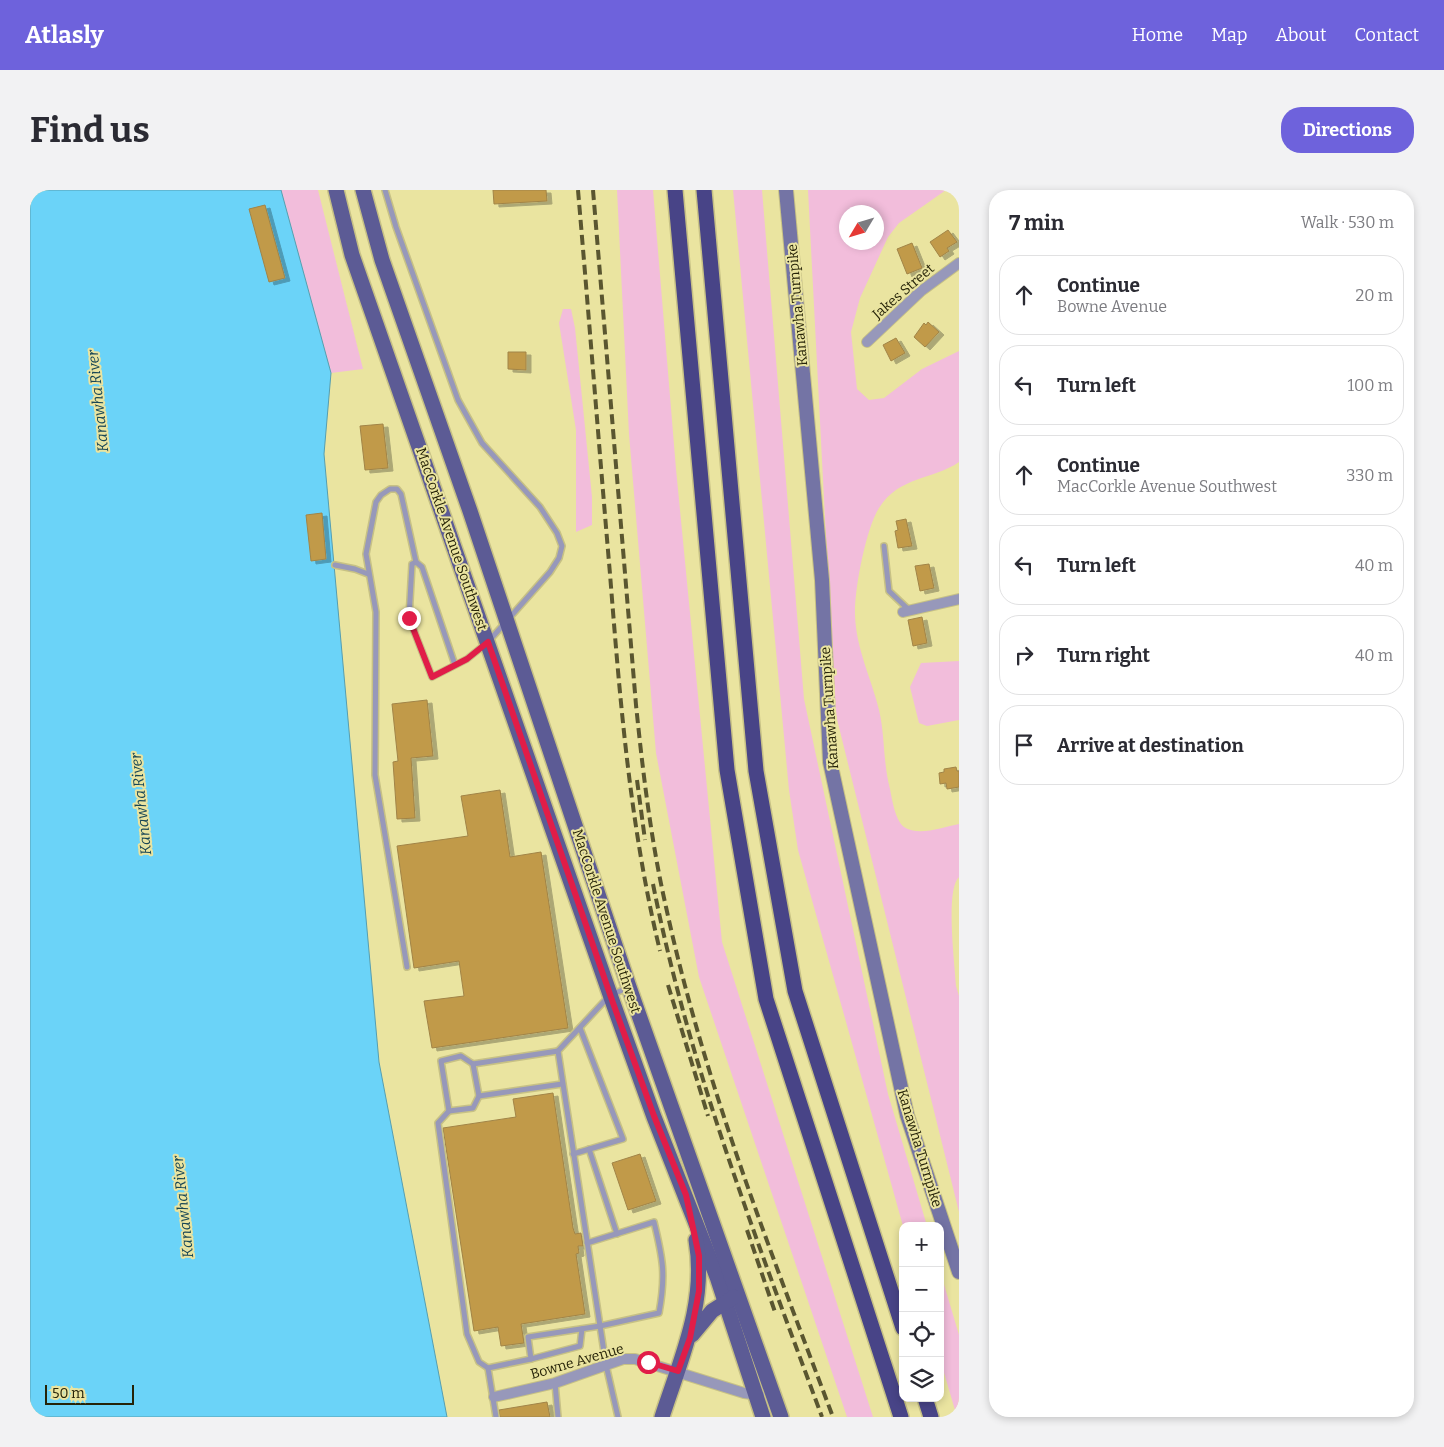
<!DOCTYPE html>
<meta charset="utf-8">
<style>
body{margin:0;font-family:Bitter,serif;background:#f2f2f3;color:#2b2b33}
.controls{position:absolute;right:15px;bottom:15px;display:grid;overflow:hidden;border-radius:10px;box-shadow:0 2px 8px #0003}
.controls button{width:45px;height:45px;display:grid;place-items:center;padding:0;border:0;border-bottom:1px solid #e1e1e2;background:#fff;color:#2b2b33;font:25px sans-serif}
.compass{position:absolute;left:809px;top:15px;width:45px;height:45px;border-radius:50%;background:#fff;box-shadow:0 2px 8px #0003;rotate:232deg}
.scale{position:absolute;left:15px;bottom:12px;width:89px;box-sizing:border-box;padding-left:5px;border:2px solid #262308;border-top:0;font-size:14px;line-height:18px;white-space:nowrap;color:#262308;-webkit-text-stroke:4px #eae4a0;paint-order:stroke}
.stop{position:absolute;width:15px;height:15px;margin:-11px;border:4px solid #e11d48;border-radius:50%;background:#fff}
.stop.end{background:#e11d48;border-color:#fff;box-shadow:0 1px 5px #0008}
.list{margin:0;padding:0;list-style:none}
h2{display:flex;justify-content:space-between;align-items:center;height:65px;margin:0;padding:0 20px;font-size:21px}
h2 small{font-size:16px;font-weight:400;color:#7c7c81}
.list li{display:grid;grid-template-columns:32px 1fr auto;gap:15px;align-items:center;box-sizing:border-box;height:80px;margin:0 10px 10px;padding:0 10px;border:1px solid #e1e1e2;border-radius:20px}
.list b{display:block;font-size:19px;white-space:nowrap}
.list p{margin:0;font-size:16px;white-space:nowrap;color:#7c7c81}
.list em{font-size:16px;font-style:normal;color:#7c7c81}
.icon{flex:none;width:28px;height:28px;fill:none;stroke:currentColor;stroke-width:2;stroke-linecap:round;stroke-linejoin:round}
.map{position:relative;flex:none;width:929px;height:1227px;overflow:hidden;border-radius:20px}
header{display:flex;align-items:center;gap:30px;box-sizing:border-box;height:70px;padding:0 25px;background:#6e62dc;color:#fff}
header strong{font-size:24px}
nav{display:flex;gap:28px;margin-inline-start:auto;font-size:18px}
.intro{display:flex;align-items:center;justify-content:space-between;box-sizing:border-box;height:120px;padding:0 30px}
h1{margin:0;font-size:35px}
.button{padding:12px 22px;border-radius:20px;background:#6e62dc;color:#fff;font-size:18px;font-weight:700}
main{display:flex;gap:30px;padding:0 30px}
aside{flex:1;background:#fff;border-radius:20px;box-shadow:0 2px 8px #0003}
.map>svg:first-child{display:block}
</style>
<header>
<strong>Atlasly</strong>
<nav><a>Home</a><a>Map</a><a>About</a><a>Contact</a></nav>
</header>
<div class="intro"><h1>Find us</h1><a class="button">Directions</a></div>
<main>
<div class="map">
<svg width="929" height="1227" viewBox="0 0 929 1227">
<defs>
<filter id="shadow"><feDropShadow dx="5" dy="3" stdDeviation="0" flood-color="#0004"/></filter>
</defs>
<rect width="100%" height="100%" fill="#eae4a0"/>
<g fill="#f2bddb" fill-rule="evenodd">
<polygon points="251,0 288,0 333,179 301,183"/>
<polygon points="587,0 623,0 646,279 692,752 843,1227 817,1227 669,787 626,563 599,244"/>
<polygon points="703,0 732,0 774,509 858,904 897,1036 873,1036 768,660 759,600"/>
<path d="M778,0H916L869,33L858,47L830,108L821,142L827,199L839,210L854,208L892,179L929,161V272C903,290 869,286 849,318C836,338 824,401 825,425C826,459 841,487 849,520C855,545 853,573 860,599C862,609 865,630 874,637C889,647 912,637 929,634V687C915,700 925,775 926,796L929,806V1022L805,521ZM816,22H846V52H816Z"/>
<polygon points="533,119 541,119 545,138 562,307 562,335 546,342 546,240 529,133"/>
<polygon points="929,471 929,530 897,536 889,533 880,497 891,473"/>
<polygon points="910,1081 929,1145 929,1227 927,1227 910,1169"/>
</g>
<polygon fill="#6bd3f8" stroke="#569eb0" points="0,0 251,0 301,183 294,264 349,872 417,1227 0,1227"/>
<g fill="#c19a4a" stroke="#a18447" filter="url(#shadow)">
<polygon points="463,0 516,0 517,11 464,14"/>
<polygon points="235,15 255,88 239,92 219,19"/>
<polygon points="918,40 927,52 917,58 919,61 910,67 900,52"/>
<polygon points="882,53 892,78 877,84 867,59"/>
<polygon points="898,132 909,142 895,157 884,147 894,133 896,135"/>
<polygon points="866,148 875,163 861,171 853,155"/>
<polygon points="478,162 496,162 496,180 478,179"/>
<polygon points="353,234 358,278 335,280 330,236"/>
<polygon points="292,323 296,369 281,371 276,325"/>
<polygon points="876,329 882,356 868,358 865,341 868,340 866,331"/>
<polygon points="899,374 904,398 890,401 885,376"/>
<polygon points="892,427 897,453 883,456 878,430"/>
<polygon points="397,510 403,566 381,568 385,628 367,629 363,572 368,571 362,514"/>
<polygon points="926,577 927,581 929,581 929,597 917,599 916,593 910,594 909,583 914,582 914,579"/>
<polygon points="470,600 480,667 511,662 538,838 402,858 394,811 434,806 429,771 384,778 367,656 438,646 431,606"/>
<polygon points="523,903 543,1038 545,1044 551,1043 553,1056 548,1056 549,1063 546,1064 555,1124 491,1134 494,1153 471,1156 468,1137 444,1141 413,938 486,927 483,909"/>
<polygon points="610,964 626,1011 598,1020 582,973"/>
<polygon points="517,1212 520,1227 470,1227 469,1220"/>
</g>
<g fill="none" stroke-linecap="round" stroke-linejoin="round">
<defs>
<g id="lane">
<polyline points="355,0 366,37 428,210 452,253 510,317 527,343 532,356 529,368 520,382 458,452 437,469 402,487 379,428 382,374 386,372 392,377 425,475"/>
<polyline points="854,356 859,401 879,420"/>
<polyline points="305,375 325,379 338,384"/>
<polyline points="377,777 345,585 346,422 336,364 346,312 351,305 360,299 367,299 371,304 386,372"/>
<polyline points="528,861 443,874 431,866 411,871 419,921 443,918 449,906 532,894"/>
<polyline points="443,874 449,906"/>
<polyline points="419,921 408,933 437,1144 449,1172 458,1178"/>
<polyline points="559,959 587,1044"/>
<polyline points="543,964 593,949 550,838"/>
<polyline points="501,1169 550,1156 552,1139"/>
<polyline points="525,1193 528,1227"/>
<path d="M466,1227L458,1178L501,1169L498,1147L570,1136L629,1123C636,1085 633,1069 624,1032L557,1053"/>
<polyline points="588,1227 576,1175 528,861 580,805 598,798"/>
</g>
<g id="street">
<polyline points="837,152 891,101 929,73"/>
<polyline points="873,422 929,409"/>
<polyline points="464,1207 525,1193 593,1169 605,1169 714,1203 729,1205"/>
</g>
<polyline id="secondary" points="756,0 792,390 800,572 877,925 929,1082"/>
<g id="primary">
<polyline points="306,0 322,65 583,813 624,927 687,1087 733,1227"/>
<polyline points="333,0 352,70 440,321 599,797 751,1227"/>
<polyline points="662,1145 682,1121 704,1107"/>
<path d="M632,1227C651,1168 677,1113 666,1050"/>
</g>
<g id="highway">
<polyline points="645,0 697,580 736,809 871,1227"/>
<polyline points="674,0 726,581 765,801 873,1138"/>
<polyline points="895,1208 901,1227"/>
</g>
</defs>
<use href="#lane" stroke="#c7c185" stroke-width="8"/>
<use href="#street" stroke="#c7c185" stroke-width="12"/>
<use href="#secondary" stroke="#c7c185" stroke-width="16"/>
<use href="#primary" stroke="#c7c185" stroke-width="18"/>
<use href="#highway" stroke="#c7c185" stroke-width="18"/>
<use href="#lane" stroke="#9798ba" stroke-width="5"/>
<use href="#street" stroke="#9798ba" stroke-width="10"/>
<use href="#secondary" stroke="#7474a5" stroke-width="14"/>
<use href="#primary" stroke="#5c5b95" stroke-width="15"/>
<use href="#highway" stroke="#484487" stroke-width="15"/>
<g stroke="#5a5630" stroke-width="4" stroke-dasharray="10 5" stroke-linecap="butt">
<path d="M548,0C559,128 569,256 580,384C590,510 600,637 630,761"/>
<path d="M563,0L606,515C613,583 621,651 636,717C674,892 740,1060 803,1227"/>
<polyline points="607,590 615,650"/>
<path d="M623,694C659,877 728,1053 792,1227"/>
<polyline points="638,795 678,926"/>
<polyline points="717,1040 746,1125"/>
</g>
</g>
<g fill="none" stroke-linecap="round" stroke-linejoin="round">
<polyline stroke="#e11d48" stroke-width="6" points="379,428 402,487 437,469 458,452 583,813 624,926 656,1005 669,1066 669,1101 660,1148 648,1181 618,1172"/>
</g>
<g text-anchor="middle" stroke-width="4" stroke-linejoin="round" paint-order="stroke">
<g font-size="14" fill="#262308" stroke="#eae4a0">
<text transform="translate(873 101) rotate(-41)" y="5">Jakes Street</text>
<text transform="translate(767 115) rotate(-95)" y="5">Kanawha Turnpike</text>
<text transform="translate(422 349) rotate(71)" y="5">MacCorkle Avenue Southwest</text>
<text transform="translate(799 518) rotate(-94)" y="5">Kanawha Turnpike</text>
<text transform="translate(577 731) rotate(72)" y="5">MacCorkle Avenue Southwest</text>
<text transform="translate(890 958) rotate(73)" y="5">Kanawha Turnpike</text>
<text transform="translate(547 1171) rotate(-16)" y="5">Bowne Avenue</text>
</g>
<g font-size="15" font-style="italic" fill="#184655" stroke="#eae4a0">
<text transform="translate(68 211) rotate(-96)" y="5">Kanawha River</text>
<text transform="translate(111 614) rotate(-96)" y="5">Kanawha River</text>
<text transform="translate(153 1017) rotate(-96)" y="5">Kanawha River</text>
</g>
</g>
</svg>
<div class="controls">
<button>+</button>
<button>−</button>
<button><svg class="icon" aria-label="locate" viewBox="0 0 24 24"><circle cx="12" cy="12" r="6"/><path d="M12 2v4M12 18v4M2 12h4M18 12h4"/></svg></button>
<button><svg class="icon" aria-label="layers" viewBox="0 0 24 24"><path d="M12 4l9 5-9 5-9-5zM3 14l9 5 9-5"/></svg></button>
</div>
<svg class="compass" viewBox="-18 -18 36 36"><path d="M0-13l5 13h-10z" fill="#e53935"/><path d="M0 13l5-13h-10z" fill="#7c7c81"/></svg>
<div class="scale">50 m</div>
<div class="stop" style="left:618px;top:1172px"></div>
<div class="stop end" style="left:379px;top:428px"></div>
</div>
<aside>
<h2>7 min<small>Walk · 530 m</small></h2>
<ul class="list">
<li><svg class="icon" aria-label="ahead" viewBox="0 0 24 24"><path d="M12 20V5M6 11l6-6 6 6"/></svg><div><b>Continue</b><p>Bowne Avenue</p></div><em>20 m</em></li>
<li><svg class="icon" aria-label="left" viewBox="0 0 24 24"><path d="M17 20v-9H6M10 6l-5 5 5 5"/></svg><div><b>Turn left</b></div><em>100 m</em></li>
<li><svg class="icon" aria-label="ahead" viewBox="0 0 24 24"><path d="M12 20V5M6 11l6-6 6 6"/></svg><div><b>Continue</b><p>MacCorkle Avenue Southwest</p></div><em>330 m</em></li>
<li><svg class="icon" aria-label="left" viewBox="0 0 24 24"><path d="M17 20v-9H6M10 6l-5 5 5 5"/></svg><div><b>Turn left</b></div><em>40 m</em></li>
<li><svg class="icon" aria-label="right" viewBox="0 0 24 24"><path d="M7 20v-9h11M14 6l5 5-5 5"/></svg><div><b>Turn right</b></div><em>40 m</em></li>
<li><svg class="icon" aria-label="arrive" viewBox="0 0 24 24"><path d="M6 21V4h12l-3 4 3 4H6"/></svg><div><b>Arrive at destination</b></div></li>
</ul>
</aside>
</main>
